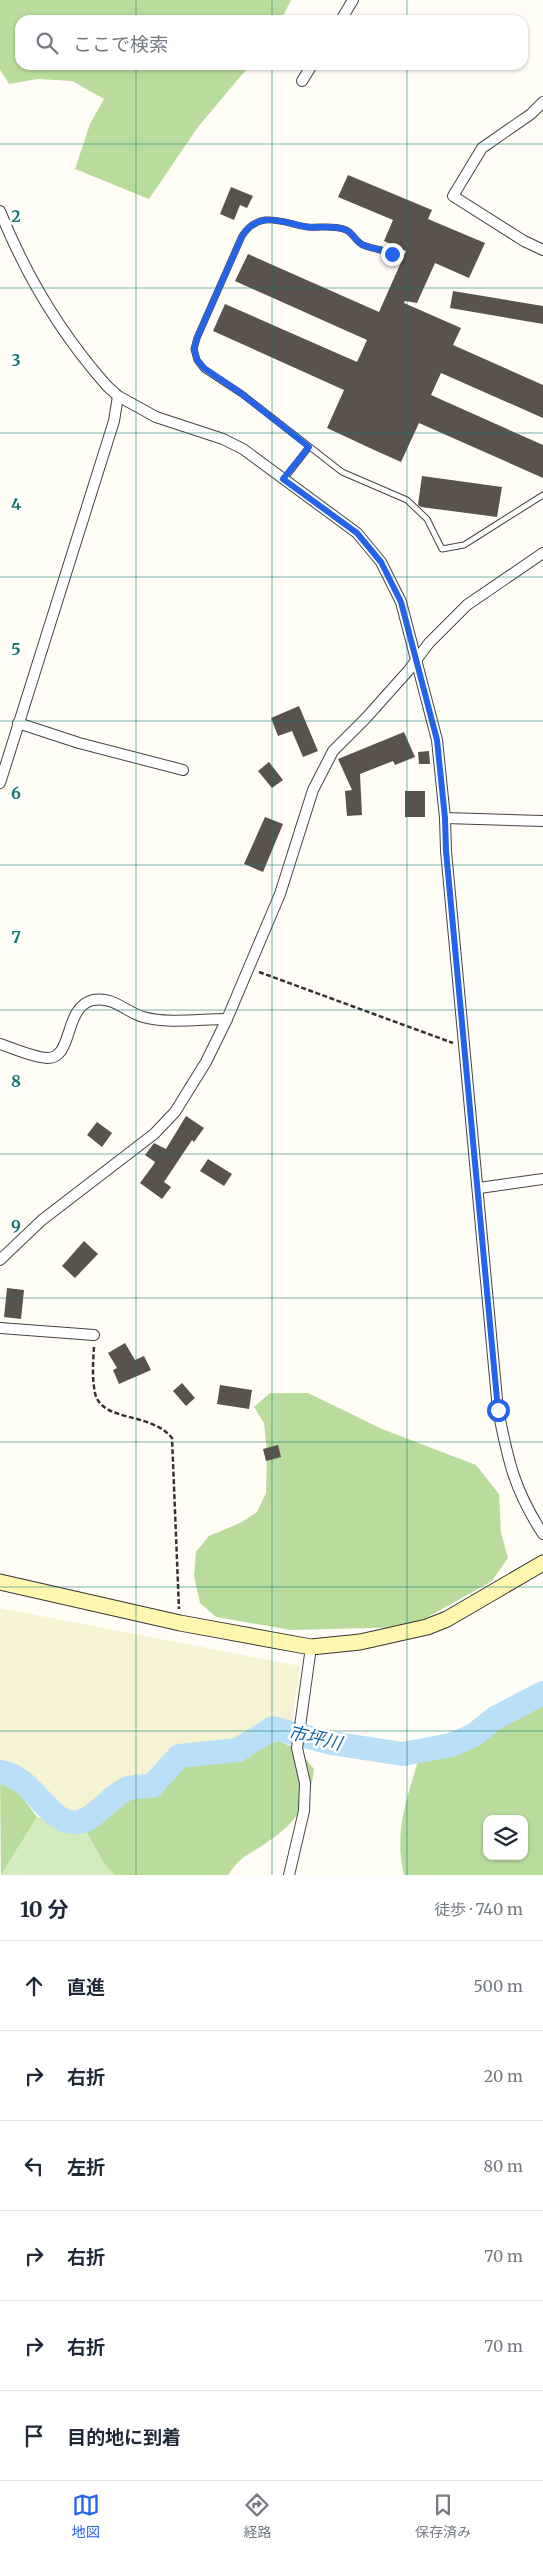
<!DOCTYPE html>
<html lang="ja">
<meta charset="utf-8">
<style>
body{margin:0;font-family:Merriweather,"Noto Sans JP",serif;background:#f6f6f7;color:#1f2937}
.controls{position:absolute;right:15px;bottom:15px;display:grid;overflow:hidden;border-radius:10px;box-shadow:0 1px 4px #0004}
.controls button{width:45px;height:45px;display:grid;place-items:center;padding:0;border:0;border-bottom:1px solid #e0e1e3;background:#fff;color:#1f2937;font:25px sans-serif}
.stop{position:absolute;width:15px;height:15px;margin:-11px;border:4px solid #2563eb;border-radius:50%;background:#fff}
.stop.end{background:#2563eb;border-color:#fff;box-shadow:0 1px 5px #0008}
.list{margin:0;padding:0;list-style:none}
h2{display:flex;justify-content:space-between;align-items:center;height:65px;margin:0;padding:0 20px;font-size:21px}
h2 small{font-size:16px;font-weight:400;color:#747a83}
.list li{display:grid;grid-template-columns:32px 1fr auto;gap:15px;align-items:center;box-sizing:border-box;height:90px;padding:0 20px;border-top:1px solid #e0e1e3}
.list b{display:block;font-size:19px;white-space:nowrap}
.list em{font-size:16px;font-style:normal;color:#747a83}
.icon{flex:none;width:28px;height:28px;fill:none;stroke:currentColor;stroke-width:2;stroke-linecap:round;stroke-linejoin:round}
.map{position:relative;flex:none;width:543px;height:1875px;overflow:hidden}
.search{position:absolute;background:#fff;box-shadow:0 1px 4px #0004;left:15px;right:15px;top:15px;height:55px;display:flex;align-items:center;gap:12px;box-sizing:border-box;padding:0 18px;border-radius:15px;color:#747a83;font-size:19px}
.sheet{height:605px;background:#fff}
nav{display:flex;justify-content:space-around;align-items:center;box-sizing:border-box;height:70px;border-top:1px solid #e0e1e3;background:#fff;font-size:14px;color:#747a83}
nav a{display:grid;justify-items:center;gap:2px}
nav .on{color:#2563eb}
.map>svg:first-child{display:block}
</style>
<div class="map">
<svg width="543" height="1875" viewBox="0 0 543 1875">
<rect width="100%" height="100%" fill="#fffdf5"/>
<polygon fill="#f6f3d4" points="0,1608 300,1666 292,1722 269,1725 236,1745 201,1751 179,1751 171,1755 155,1779 107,1794 84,1813 65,1815 55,1810 32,1776 23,1771 0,1767"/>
<polygon fill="#d5ebbd" points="37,1817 86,1831 105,1865 115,1875 1,1875"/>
<g fill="#b9dc9c" fill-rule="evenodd">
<polygon points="0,0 291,0 281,20 20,20 20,65 250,65 198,127 149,199 75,169 90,124 104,99 72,81 38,79 9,84 0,70"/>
<polygon points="270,1393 308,1393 382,1429 476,1465 499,1494 501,1533 508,1558 492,1581 410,1627 291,1630 216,1617 200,1603 194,1576 196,1552 209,1536 240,1523 257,1512 266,1493 267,1452 264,1423 254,1407"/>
<path d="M543,1695V1875H404C394,1832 406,1802 418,1761L424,1754L462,1741L514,1706ZM487,1819H524V1856H487Z"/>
<path d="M278,1741L296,1748L314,1769C310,1804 295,1824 266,1843C246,1857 243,1854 228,1875H115L105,1865L86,1831L125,1800L161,1784L191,1758L238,1751Z"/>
<polygon points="0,1774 14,1786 37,1817 1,1875"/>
</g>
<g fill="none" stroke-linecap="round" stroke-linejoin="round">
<path stroke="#b9e0f7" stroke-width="24" d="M0,1772C36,1777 48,1827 78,1822C97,1819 111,1794 129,1788C136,1786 145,1786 152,1786L179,1756L238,1750L273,1728L331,1743L403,1754L451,1745L474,1735L495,1718L543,1693"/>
</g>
<g fill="#5a524d">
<polygon points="348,175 432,210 428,219 485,243 469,278 435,263 417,303 405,301 404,303 461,328 453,345 543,385 543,418 441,373 431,395 543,445 543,478 419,423 401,462 372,449 327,428 344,390 213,331 225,304 357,362 367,340 235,281 248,254 379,312 406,251 384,241 393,220 338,197"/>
<polygon points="231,187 253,196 247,208 240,205 234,220 220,214"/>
<polygon points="453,291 543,306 543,324 450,308"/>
<polygon points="422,476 502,487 497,517 421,507 418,505"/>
<polygon points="299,706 318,751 303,757 292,731 278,736 271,718"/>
<polygon points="404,732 415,757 395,765 393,761 360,774 362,815 347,816 345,791 352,790 338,759"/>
<polygon points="429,751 430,764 419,764 418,752"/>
<polygon points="269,762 283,780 272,788 258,771"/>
<rect x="405" y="791" width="20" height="26"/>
<polygon points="265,817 283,824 263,872 244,864"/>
<polygon points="186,1116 204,1128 194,1142 192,1140 164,1182 171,1187 162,1199 140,1183 154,1164 155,1162 145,1155 154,1143 166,1149"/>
<polygon points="97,1122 112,1133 102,1147 87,1135"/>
<polygon points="208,1159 232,1174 224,1186 200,1171"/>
<polygon points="84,1241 98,1254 75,1278 62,1266"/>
<polygon points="7,1288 24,1290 21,1319 4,1317"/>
<polygon points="125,1343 135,1360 144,1356 151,1370 119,1384 113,1370 117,1368 108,1353"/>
<polygon points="182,1383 195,1398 186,1406 173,1391"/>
<polygon points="220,1385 252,1390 249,1409 217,1404"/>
<polygon points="278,1445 281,1457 266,1461 263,1449"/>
</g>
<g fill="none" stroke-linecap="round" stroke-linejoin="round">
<defs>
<g id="lane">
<path d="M392,254C382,249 373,249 363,245C356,242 353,233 346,230C335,225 320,228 308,227C282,223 260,209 242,236L197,338L194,349L197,360L204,369L242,394L342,472L407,500L427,519L442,549L464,545L543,495"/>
<polyline points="284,479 309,447"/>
</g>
<g id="street">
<polyline points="341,20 353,0"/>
<polyline points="302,81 312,65"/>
<polyline points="543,102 531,114 482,148 453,196 524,241 543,250"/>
<path d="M0,211C26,276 61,334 107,386L118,396L156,417L223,439L243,449L357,533L381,562L401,602L437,740L445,818L446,851L498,1410C508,1460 514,1490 543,1534"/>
<polyline points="18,723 79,743 183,770"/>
<polyline points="0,783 114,421 118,396"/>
<polyline points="445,818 543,821"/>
<path d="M0,1044C15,1049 32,1057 47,1058C74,1059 63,1007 93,1000C113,996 126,1012 143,1017C168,1024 200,1019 227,1019"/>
<polyline points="479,1188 543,1179"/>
<polyline points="0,1260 42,1220 154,1134 175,1112 206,1062 227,1019 280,894 313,790 333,751 366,718 408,671 429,643 467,605 543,553"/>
<polyline points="0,1328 94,1335"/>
<polyline points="289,1875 304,1811 305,1783 297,1748 311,1647"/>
</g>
<polyline id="secondary" points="0,1582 180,1623 311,1647 360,1642 427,1627 447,1619 543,1563"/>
</defs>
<use href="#lane" stroke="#444" stroke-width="7"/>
<use href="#street" stroke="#444" stroke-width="12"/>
<use href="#secondary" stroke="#333" stroke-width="17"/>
<g stroke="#333" stroke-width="2.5" stroke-dasharray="5 2.5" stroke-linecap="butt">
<polyline points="259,972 453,1043"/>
<path d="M94,1347C93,1362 92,1378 95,1393C102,1423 150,1411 172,1438L179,1609"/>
</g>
<use href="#lane" stroke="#fff" stroke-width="5"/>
<use href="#street" stroke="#fff" stroke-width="10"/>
<use href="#secondary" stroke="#fff6b0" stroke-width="15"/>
</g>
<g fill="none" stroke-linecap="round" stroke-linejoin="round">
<path stroke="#2563eb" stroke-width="6" d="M392,254C382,249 373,249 363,245C356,242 353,233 346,230C335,225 320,228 308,227C282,223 260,209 242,236L197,338L194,349L197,360L204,368L242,394L309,447L283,479L357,533L381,562L401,602L437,740L445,818L446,851L498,1410"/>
</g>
<path fill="none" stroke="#0f766e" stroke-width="1" stroke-opacity="0.55" d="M136,0V20M272,0V20M407,0V20M136,65V1875M272,65V1875M407,65V1875M0,144H543M0,288H543M0,433H543M0,577H543M0,721H543M0,865H543M0,1010H543M0,1154H543M0,1298H543M0,1442H543M0,1587H543M0,1731H543"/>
<g text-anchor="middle" stroke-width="5" stroke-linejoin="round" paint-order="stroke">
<g font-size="18" font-style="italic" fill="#1768a6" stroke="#fff">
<text transform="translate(315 1738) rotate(13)" y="6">市坪川</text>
</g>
</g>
<g font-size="16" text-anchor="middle" font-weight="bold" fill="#0f766e" stroke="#fff" stroke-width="5" stroke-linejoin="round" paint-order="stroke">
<text x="16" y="222">2</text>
<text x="16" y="366">3</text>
<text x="16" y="510">4</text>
<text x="16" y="655">5</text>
<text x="16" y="799">6</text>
<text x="16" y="943">7</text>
<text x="16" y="1087">8</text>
<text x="16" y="1232">9</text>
</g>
</svg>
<div class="controls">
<button><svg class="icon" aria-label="layers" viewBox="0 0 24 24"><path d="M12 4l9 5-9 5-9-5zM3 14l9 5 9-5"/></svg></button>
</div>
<div class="stop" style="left:498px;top:1410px"></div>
<div class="stop end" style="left:392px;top:254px"></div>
<div class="search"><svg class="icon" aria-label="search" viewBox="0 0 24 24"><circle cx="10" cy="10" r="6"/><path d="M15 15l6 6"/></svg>ここで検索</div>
</div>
<section class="sheet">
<h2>10 分<small>徒歩 · 740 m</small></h2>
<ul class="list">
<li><svg class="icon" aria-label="ahead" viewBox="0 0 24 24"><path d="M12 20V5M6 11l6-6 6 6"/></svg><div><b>直進</b></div><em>500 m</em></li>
<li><svg class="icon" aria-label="right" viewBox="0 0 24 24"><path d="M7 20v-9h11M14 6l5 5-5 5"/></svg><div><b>右折</b></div><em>20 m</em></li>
<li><svg class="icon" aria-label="left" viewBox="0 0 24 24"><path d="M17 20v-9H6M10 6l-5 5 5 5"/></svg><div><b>左折</b></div><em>80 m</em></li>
<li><svg class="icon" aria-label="right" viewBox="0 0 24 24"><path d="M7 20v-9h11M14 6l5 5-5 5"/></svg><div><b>右折</b></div><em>70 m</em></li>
<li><svg class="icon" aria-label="right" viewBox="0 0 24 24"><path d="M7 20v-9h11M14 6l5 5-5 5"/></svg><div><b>右折</b></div><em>70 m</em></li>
<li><svg class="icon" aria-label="arrive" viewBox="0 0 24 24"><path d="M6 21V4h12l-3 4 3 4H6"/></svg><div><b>目的地に到着</b></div></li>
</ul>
</section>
<nav>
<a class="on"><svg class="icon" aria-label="map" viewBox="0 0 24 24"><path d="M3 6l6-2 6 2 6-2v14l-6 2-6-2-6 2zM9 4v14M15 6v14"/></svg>地図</a>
<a><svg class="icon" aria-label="directions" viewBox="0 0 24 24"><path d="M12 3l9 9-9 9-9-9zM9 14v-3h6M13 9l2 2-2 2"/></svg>経路</a>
<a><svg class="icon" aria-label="saved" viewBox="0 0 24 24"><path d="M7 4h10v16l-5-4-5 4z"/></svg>保存済み</a>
</nav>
